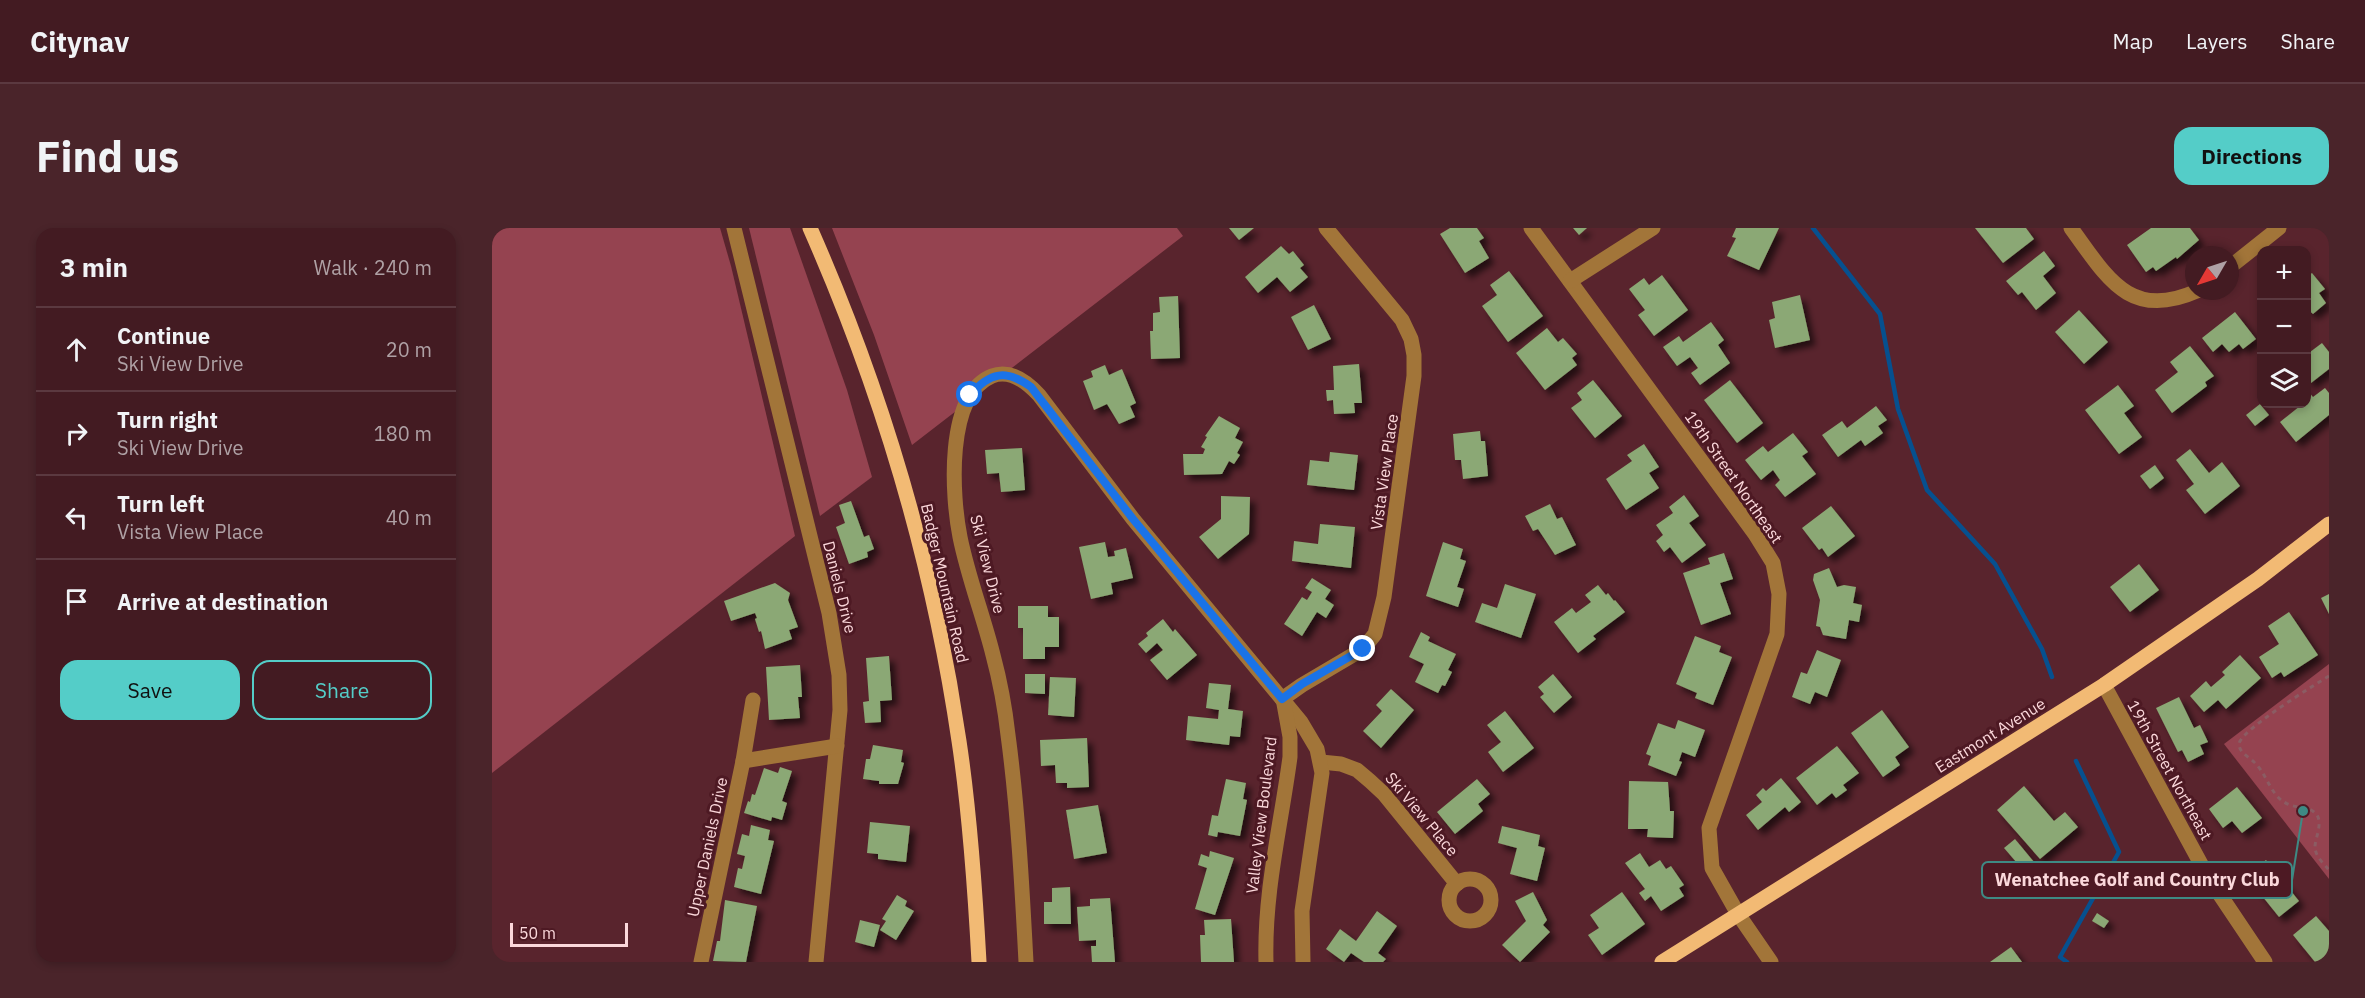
<!DOCTYPE html>
<meta charset="utf-8">
<style>
body{margin:0;font-family:"IBM Plex Sans",sans-serif;background:#4a242a;color:#f1f3f6}
.controls{position:absolute;right:18px;top:18px;display:grid;overflow:hidden;border-radius:12px;box-shadow:0 3px 9px #0003}
.controls button{width:54px;height:54px;display:grid;place-items:center;padding:0;border:0;border-bottom:2px solid #5b3940;background:#431b22;color:#f1f3f6;font:30px sans-serif}
.compass{position:absolute;left:1693px;top:18px;width:54px;height:54px;border-radius:50%;background:#431b22;box-shadow:0 3px 9px #0003;rotate:231deg}
.scale{position:absolute;left:18px;bottom:15px;width:118px;box-sizing:border-box;padding-left:6px;border:3px solid #fbd8db;border-top:0;font-size:16px;line-height:21px;white-space:nowrap;color:#fbd8db;-webkit-text-stroke:4px #4d1923;paint-order:stroke}
.stop{position:absolute;width:18px;height:18px;margin:-14px;border:4px solid #1a73e8;border-radius:50%;background:#fff}
.stop.end{background:#1a73e8;border-color:#fff;box-shadow:0 2px 6px #0008}
.list{margin:0;padding:0;list-style:none}
h2{display:flex;justify-content:space-between;align-items:center;height:78px;margin:0;padding:0 24px;font-size:26px}
h2 small{font-size:20px;font-weight:400;color:#afa1a5}
.list li{display:grid;grid-template-columns:39px 1fr auto;gap:18px;align-items:center;box-sizing:border-box;height:84px;padding:0 24px;border-top:2px solid #5b3940}
.list b{display:block;font-size:22px;white-space:nowrap}
.list p{margin:0;font-size:20px;white-space:nowrap;color:#afa1a5}
.list em{font-size:20px;font-style:normal;color:#afa1a5}
.actions{display:flex;gap:12px;padding:18px 24px}
.actions a{flex:1;padding:14px 0;border:2px solid #54cdc8;border-radius:18px;text-align:center;font-size:21px;color:#54cdc8}
.actions .main{background:#54cdc8;color:#111}
.icon{flex:none;width:33px;height:33px;fill:none;stroke:currentColor;stroke-width:2;stroke-linecap:round;stroke-linejoin:round}
.map{position:relative;flex:none;width:1837px;height:734px;overflow:hidden;border-radius:18px}
header{display:flex;align-items:center;gap:36px;box-sizing:border-box;height:84px;padding:0 30px;background:#431b22;border-bottom:2px solid #5b3940}
header strong{font-size:28px}
nav{display:flex;gap:33px;margin-inline-start:auto;font-size:21px}
.intro{display:flex;align-items:center;justify-content:space-between;box-sizing:border-box;height:144px;padding:0 36px}
h1{margin:0;font-size:42px}
.button{padding:15px 27px;border-radius:18px;background:#54cdc8;color:#111;font-size:21px;font-weight:700}
main{display:flex;gap:36px;padding:0 36px}
aside{flex:1;background:#431b22;border-radius:18px;box-shadow:0 3px 9px #0003}
.map>svg:first-child{display:block}
</style>
<header>
<strong>Citynav</strong>
<nav><a>Map</a><a>Layers</a><a>Share</a></nav>
</header>
<div class="intro"><h1>Find us</h1><a class="button">Directions</a></div>
<main>
<aside>
<h2>3 min<small>Walk · 240 m</small></h2>
<ul class="list">
<li><svg class="icon" aria-label="ahead" viewBox="0 0 24 24"><path d="M12 20V5M6 11l6-6 6 6"/></svg><div><b>Continue</b><p>Ski View Drive</p></div><em>20 m</em></li>
<li><svg class="icon" aria-label="right" viewBox="0 0 24 24"><path d="M7 20v-9h11M14 6l5 5-5 5"/></svg><div><b>Turn right</b><p>Ski View Drive</p></div><em>180 m</em></li>
<li><svg class="icon" aria-label="left" viewBox="0 0 24 24"><path d="M17 20v-9H6M10 6l-5 5 5 5"/></svg><div><b>Turn left</b><p>Vista View Place</p></div><em>40 m</em></li>
<li><svg class="icon" aria-label="arrive" viewBox="0 0 24 24"><path d="M6 21V4h12l-3 4 3 4H6"/></svg><div><b>Arrive at destination</b></div></li>
</ul>
<div class="actions"><a class="main">Save</a><a>Share</a></div>
</aside>
<div class="map">
<svg width="1837" height="734" viewBox="0 0 1837 734">
<defs>
<filter id="shadow"><feDropShadow dx="5.5" dy="5.5" stdDeviation="3" flood-color="#0009"/></filter>
</defs>
<rect width="100%" height="100%" fill="#59242d"/>
<g fill="#954350">
<polygon points="0,0 228,0 239,38 303,308 0,545"/>
<polygon points="257,0 298,0 355,162 380,249 328,288"/>
<polygon points="340,0 685,0 691,8 420,217 382,107"/>
<polygon points="1837,436 1837,651 1732,516"/>
</g>
<g fill="none" stroke-linecap="round" stroke-linejoin="round">
<g stroke="#06508f" stroke-width="4.5">
<polyline points="1321,0 1388,86 1406,181 1435,262 1503,336 1550,421 1560,449"/>
<polyline points="1575,734 1568,729 1627,624 1584,533"/>
</g>
</g>
<g fill="#8ba874" filter="url(#shadow)">
<polygon points="737,0 762,0 747,12"/>
<polygon points="958,0 985,0 992,10 987,13 997,30 973,45 948,6"/>
<polygon points="1081,0 1095,0 1087,7"/>
<polygon points="1244,0 1287,0 1267,42 1235,28 1244,10 1240,9"/>
<polygon points="1483,0 1534,0 1542,11 1511,35"/>
<polygon points="1659,0 1698,0 1707,12 1685,31 1684,29 1664,43 1661,39 1654,44 1635,17"/>
<polygon points="789,18 797,26 801,23 812,37 808,40 816,49 798,64 785,49 766,65 753,49"/>
<polygon points="1552,23 1563,38 1551,48 1564,65 1544,82 1530,64 1526,67 1514,53"/>
<polygon points="1017,43 1051,88 1016,114 990,78 1005,67 998,57"/>
<polygon points="1820,45 1833,61 1827,65 1834,75 1821,86 1814,80 1814,49"/>
<polygon points="1170,47 1196,82 1162,108 1146,87 1153,82 1137,61 1152,50 1157,57"/>
<polygon points="1308,67 1318,112 1283,120 1277,92 1283,90 1280,74"/>
<polygon points="686,68 688,130 659,131 658,103 661,103 661,85 668,84 667,69"/>
<polygon points="822,77 839,111 816,122 799,89"/>
<polygon points="1587,82 1616,114 1592,136 1563,104"/>
<polygon points="1743,84 1764,111 1751,121 1747,116 1737,124 1730,116 1721,124 1710,110"/>
<polygon points="1219,94 1232,112 1226,117 1238,135 1208,157 1199,145 1206,140 1198,129 1185,138 1171,119 1187,108 1191,114"/>
<polygon points="1055,100 1066,114 1071,110 1085,126 1080,130 1085,137 1053,162 1024,125"/>
<polygon points="1830,115 1837,124 1837,141 1819,155 1814,150 1814,127"/>
<polygon points="1698,118 1722,148 1713,154 1715,158 1680,185 1663,162 1686,144 1678,134"/>
<polygon points="867,136 870,175 862,175 863,185 842,186 841,172 835,173 834,162 842,162 841,138"/>
<polygon points="613,137 617,147 630,141 644,175 638,178 643,189 627,196 615,176 602,182 591,153 601,149 599,143"/>
<polygon points="1101,152 1130,188 1103,210 1079,180 1090,172 1085,165"/>
<polygon points="1238,152 1271,195 1245,215 1212,172"/>
<polygon points="1626,157 1642,178 1632,185 1650,209 1627,226 1593,182"/>
<polygon points="1833,160 1837,165 1837,187 1804,214 1788,194 1808,178 1806,176 1814,176 1814,161 1821,169"/>
<polygon points="1768,176 1777,187 1763,198 1754,187"/>
<polygon points="1384,178 1395,192 1386,198 1391,205 1373,218 1369,212 1346,229 1330,207 1350,193 1355,200"/>
<polygon points="727,188 748,200 743,210 751,214 745,225 748,227 742,236 737,233 730,246 692,247 691,226 711,226 713,221 709,219 715,209 713,208"/>
<polygon points="988,203 989,213 993,213 996,248 971,251 969,232 963,232 961,206"/>
<polygon points="1301,205 1316,224 1310,228 1324,246 1293,269 1283,257 1288,252 1281,242 1269,252 1253,232 1271,218 1276,224"/>
<polygon points="1152,216 1167,239 1157,245 1167,260 1134,282 1114,251 1140,233 1135,227"/>
<polygon points="530,220 533,262 509,264 507,245 495,246 493,222"/>
<polygon points="1698,221 1717,245 1730,234 1748,258 1713,286 1694,262 1702,256 1684,232"/>
<polygon points="838,224 866,227 862,262 815,257 818,232 837,234"/>
<polygon points="1663,237 1672,250 1658,261 1648,248"/>
<polygon points="1192,267 1207,288 1197,295 1214,317 1190,335 1178,319 1172,324 1164,313 1171,307 1164,297 1181,285 1177,279"/>
<polygon points="729,268 758,269 757,306 726,331 707,309 729,291"/>
<polygon points="359,273 372,309 377,307 382,321 375,324 376,329 357,336 344,299 353,295 347,277"/>
<polygon points="1058,276 1065,291 1070,289 1084,317 1063,327 1046,301 1041,303 1033,288"/>
<polygon points="1339,278 1363,308 1336,329 1330,320 1327,322 1310,300"/>
<polygon points="828,296 863,299 859,340 800,333 802,313 826,316"/>
<polygon points="613,314 616,329 623,328 622,323 634,320 641,350 619,355 621,366 599,371 587,319"/>
<polygon points="951,314 971,321 968,331 974,333 965,359 972,361 966,379 934,368"/>
<polygon points="1232,325 1241,351 1228,355 1239,386 1209,397 1191,345 1218,336 1216,330"/>
<polygon points="1647,336 1667,362 1638,384 1618,359"/>
<polygon points="1337,340 1345,359 1352,357 1364,359 1361,375 1370,377 1367,394 1357,392 1354,411 1331,407 1328,399 1324,398 1328,372 1321,352 1322,346"/>
<polygon points="820,350 839,362 833,371 842,377 834,390 825,384 810,408 792,396 810,369 815,372 820,364 813,360"/>
<polygon points="283,355 298,365 296,372 306,399 297,402 300,411 273,421 270,407 269,403 267,404 263,391 265,390 263,385 239,393 232,373"/>
<polygon points="1013,356 1044,366 1029,410 983,394 990,375 1005,380"/>
<polygon points="1106,357 1114,367 1116,365 1122,373 1123,372 1133,384 1101,408 1104,411 1086,425 1062,394 1080,380 1084,385 1099,374 1093,367"/>
<polygon points="1837,366 1837,386 1829,370"/>
<polygon points="526,378 556,378 556,389 567,389 567,419 553,419 553,431 531,431 531,400 526,400"/>
<polygon points="1797,384 1826,427 1792,449 1789,444 1780,450 1767,429 1787,416 1776,398"/>
<polygon points="671,391 681,404 683,401 705,427 675,452 658,432 671,422 665,415 654,425 646,416 656,408 654,405"/>
<polygon points="929,404 938,409 936,413 964,426 956,442 960,444 953,458 950,457 946,465 923,454 932,436 917,429"/>
<polygon points="1203,408 1229,418 1227,424 1240,429 1221,477 1203,470 1205,465 1184,456"/>
<polygon points="1325,422 1349,432 1335,469 1323,464 1318,476 1300,469 1309,444 1315,446"/>
<polygon points="1748,427 1769,450 1734,481 1726,472 1712,484 1698,468 1714,453 1719,459 1733,447 1730,444"/>
<polygon points="397,428 400,472 388,473 389,494 373,495 371,474 377,473 374,430"/>
<polygon points="308,437 310,469 306,469 308,490 277,492 274,439"/>
<polygon points="533,446 553,446 553,466 533,465"/>
<polygon points="1061,446 1080,469 1062,485 1048,469 1052,466 1046,459"/>
<polygon points="558,449 584,450 582,489 556,487"/>
<polygon points="717,455 739,457 736,481 751,483 748,509 738,508 737,517 694,512 696,488 726,491 727,482 714,480"/>
<polygon points="899,461 922,482 889,520 871,503 890,483 884,477"/>
<polygon points="1687,469 1702,500 1708,497 1716,514 1708,517 1712,526 1696,534 1690,522 1686,524 1664,480"/>
<polygon points="1390,482 1417,519 1403,529 1408,537 1391,549 1359,505"/>
<polygon points="1013,483 1042,520 1011,544 996,524 1009,514 995,497"/>
<polygon points="1186,492 1213,502 1203,529 1190,524 1187,533 1190,534 1184,548 1156,537 1159,528 1154,526 1166,495 1183,501"/>
<polygon points="595,510 597,559 575,560 575,555 564,555 563,537 549,538 548,512"/>
<polygon points="381,517 411,522 409,534 412,535 406,556 387,556 387,553 371,551 374,531 378,531"/>
<polygon points="1345,518 1367,545 1351,557 1355,562 1344,570 1340,565 1325,577 1304,550"/>
<polygon points="288,539 300,543 290,573 295,575 290,592 280,589 279,593 252,585 256,573 258,574 260,566 263,567 272,540 286,545"/>
<polygon points="1289,550 1309,574 1297,584 1293,579 1266,602 1254,587 1270,574 1264,567 1271,560 1274,563"/>
<polygon points="734,551 754,555 751,571 755,572 748,608 726,604 725,609 716,607 720,587 726,588"/>
<polygon points="985,551 998,566 986,576 991,583 963,606 945,584"/>
<polygon points="1137,553 1176,554 1178,583 1182,583 1181,610 1155,609 1156,601 1136,601"/>
<polygon points="1532,558 1562,593 1573,584 1586,599 1548,631 1505,582"/>
<polygon points="1745,559 1770,590 1750,605 1740,593 1731,600 1717,581"/>
<polygon points="606,577 615,625 582,631 574,582"/>
<polygon points="378,594 418,598 414,634 386,631 386,626 375,625"/>
<polygon points="259,597 278,602 276,612 282,613 269,666 242,659 246,640 250,641 253,628 245,626 250,606 257,608"/>
<polygon points="1010,598 1048,607 1046,618 1053,620 1045,653 1018,646 1025,620 1006,615"/>
<polygon points="1523,611 1542,634 1532,643 1512,620"/>
<polygon points="718,623 742,630 723,687 703,681 715,640 706,637 709,626 717,629"/>
<polygon points="1148,625 1157,639 1168,632 1174,641 1179,638 1192,657 1187,660 1192,668 1169,683 1159,668 1153,673 1147,665 1153,661 1133,635"/>
<polygon points="1774,632 1807,673 1787,689 1754,648"/>
<polygon points="578,659 579,696 552,696 552,674 560,674 560,660"/>
<polygon points="1041,664 1055,692 1051,697 1058,704 1028,734 1010,717 1034,693 1023,673"/>
<polygon points="1130,664 1153,696 1110,727 1096,707 1107,700 1098,687"/>
<polygon points="405,667 415,673 413,678 422,683 404,712 388,702 394,693 390,691"/>
<polygon points="618,670 623,734 600,734 599,718 604,718 604,712 587,713 585,679 598,678 598,671"/>
<polygon points="233,672 265,678 254,734 221,733 225,713 228,713"/>
<polygon points="885,683 905,698 886,725 894,731 891,734 872,734 859,725 852,734 834,721 848,701 864,713"/>
<polygon points="1605,685 1617,693 1612,700 1600,693"/>
<polygon points="1824,688 1837,703 1837,734 1823,734 1801,707"/>
<polygon points="739,691 742,734 709,734 708,707 713,707 712,692"/>
<polygon points="368,692 388,697 382,719 363,714"/>
<polygon points="1519,719 1530,734 1498,734"/>
</g>
<g fill="none" stroke-linecap="round" stroke-linejoin="round">
<path stroke="#8b5c63" stroke-width="3" stroke-dasharray="4.5 4.5" stroke-linecap="butt" d="M1837,448C1824,456 1744,505 1747,517C1748,525 1757,529 1762,534C1773,544 1777,561 1788,571C1800,582 1814,577 1822,584C1833,592 1823,609 1823,619C1823,628 1832,636 1837,642"/>
<g stroke="#a27539" stroke-width="15">
<polyline points="242,0 337,385 347,447 348,482 324,734"/>
<polyline points="1039,0 1263,306 1281,335 1287,366 1285,406 1217,600 1220,640 1246,686 1279,734"/>
<path d="M1579,0C1615,49 1637,93 1705,63"/>
<polyline points="1738,39 1787,0"/>
<polyline points="1078,53 1161,0"/>
<polyline points="1612,457 1716,649 1773,734"/>
<polyline points="790,471 810,457 871,421 883,406 892,369 922,148 922,127 919,111 910,92 834,0"/>
<polyline points="251,533 345,518"/>
<polyline points="829,534 849,536 865,542 878,553 892,566 965,656"/>
<circle cx="978" cy="672" r="21"/>
<polyline points="209,734 251,533 261,472"/>
<path d="M534,734C530,658 526,582 516,507C513,480 508,453 501,427C491,387 476,349 468,309C460,269 453,167 500,148C518,141 535,154 547,167L641,291L809,494L825,521L830,545L810,683L811,734"/>
<path d="M774,734C772,664 789,597 798,529V509L792,476"/>
</g>
<g stroke="#f2ba74" stroke-width="15">
<path d="M318,0C390,163 441,335 467,513C478,586 483,660 487,734"/>
<polyline points="1170,734 1612,457 1766,351 1837,296"/>
</g>
</g>
<g fill="none" stroke-linecap="round" stroke-linejoin="round">
<path stroke="#1a73e8" stroke-width="8" d="M478,167C498,144 514,141 539,159L641,291L790,471L810,456L871,421"/>
</g>
<g text-anchor="middle" stroke-width="6" stroke-linejoin="round" paint-order="stroke">
<g font-size="16" fill="#fbd8db" stroke="#4d1923">
<text transform="translate(892 244) rotate(-82)" y="6">Vista View Place</text>
<text transform="translate(1242 249) rotate(55)" y="6">19th Street Northeast</text>
<text transform="translate(496 336) rotate(76)" y="6">Ski View Drive</text>
<text transform="translate(453 355) rotate(77)" y="6">Badger Mountain Road</text>
<text transform="translate(348 359) rotate(76)" y="6">Daniels Drive</text>
<text transform="translate(1498 507) rotate(-32)" y="6">Eastmont Avenue</text>
<text transform="translate(1678 542) rotate(61)" y="6">19th Street Northeast</text>
<text transform="translate(930 586) rotate(50)" y="6">Ski View Place</text>
<text transform="translate(769 587) rotate(-83)" y="6">Valley View Boulevard</text>
<text transform="translate(215 619) rotate(-78)" y="6">Upper Daniels Drive</text>
</g>
</g>
<path fill="none" stroke="#3e8a84" stroke-width="2" d="M1811 583L1800 652"/>
<circle fill="#3e8a84" stroke="#4d1923" stroke-width="2" cx="1811" cy="583" r="6"/>
<rect fill="#4d1923" stroke="#3e8a84" stroke-width="2" x="1490" y="634" width="310" height="36" rx="6"/>
<g font-size="18" text-anchor="middle" font-weight="bold" fill="#fbd8db">
<text x="1645" y="658">Wenatchee Golf and Country Club</text>
</g>
</svg>
<div class="controls">
<button>+</button>
<button>−</button>
<button><svg class="icon" aria-label="layers" viewBox="0 0 24 24"><path d="M12 4l9 5-9 5-9-5zM3 14l9 5 9-5"/></svg></button>
</div>
<svg class="compass" viewBox="-18 -18 36 36"><path d="M0-13l5 13h-10z" fill="#e53935"/><path d="M0 13l5-13h-10z" fill="#afa1a5"/></svg>
<div class="scale">50 m</div>
<div class="stop" style="left:478px;top:167px"></div>
<div class="stop end" style="left:871px;top:421px"></div>
</div>
</main>
